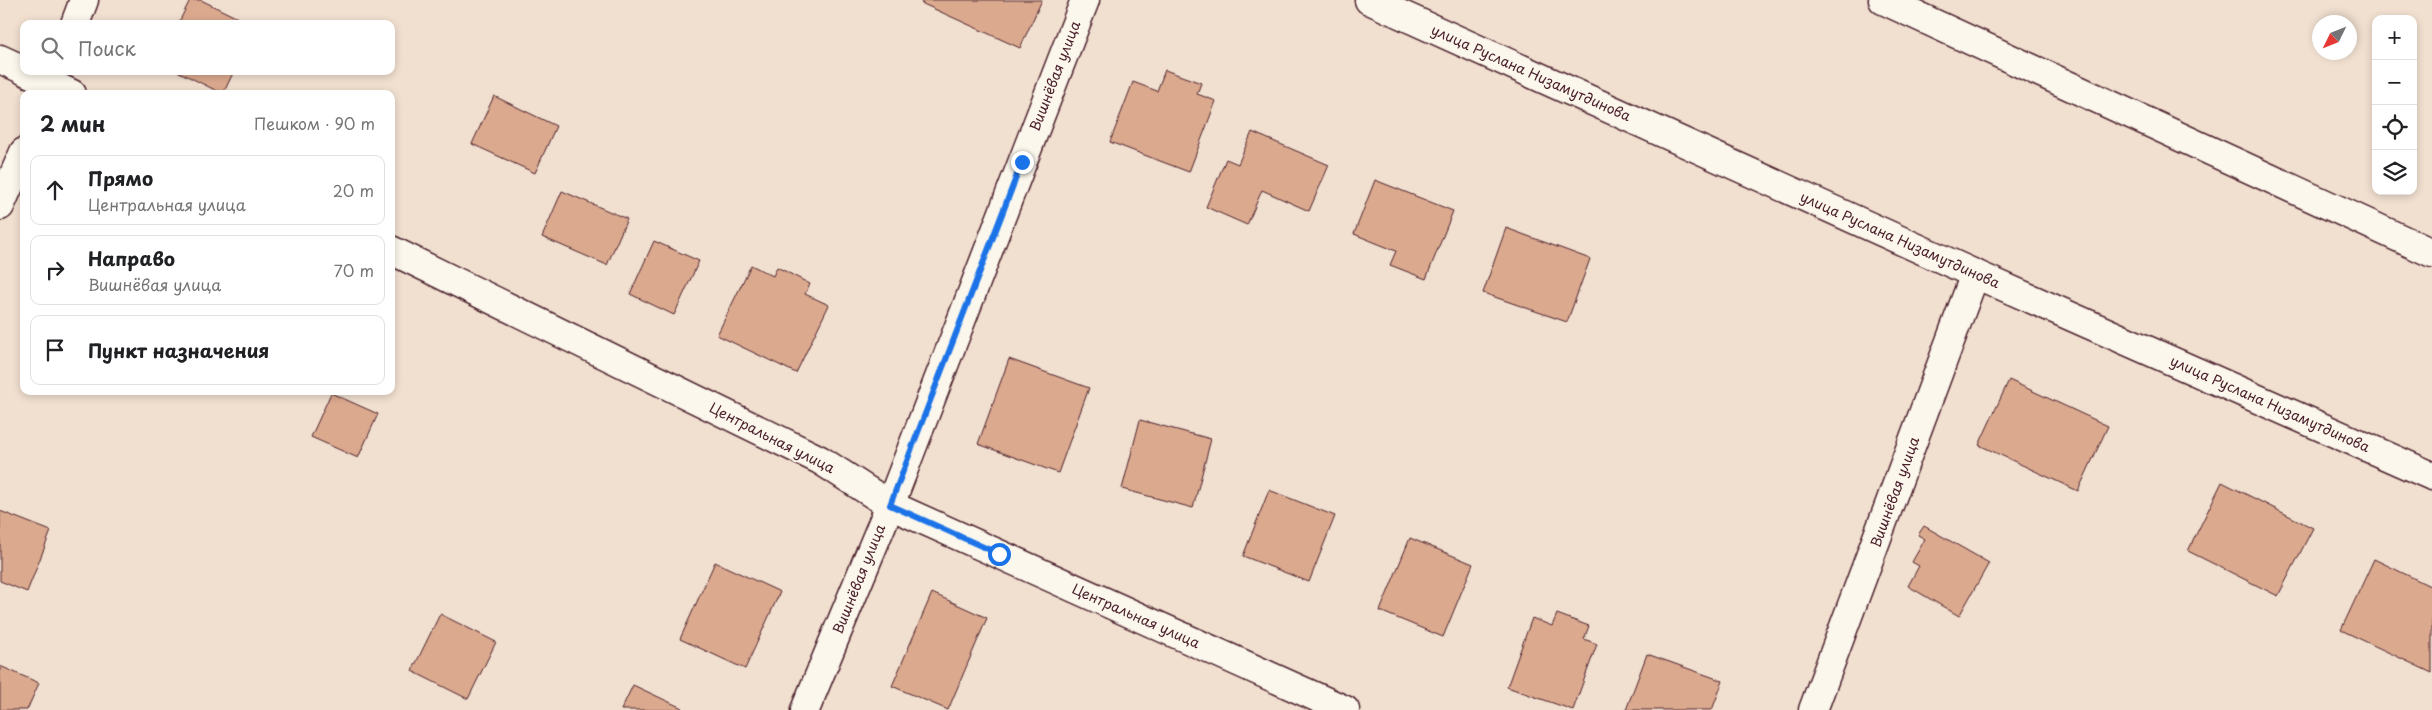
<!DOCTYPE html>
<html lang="ru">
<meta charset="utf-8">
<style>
body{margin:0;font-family:"Playpen Sans",sans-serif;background:#f6f6f6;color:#202124}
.controls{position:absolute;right:15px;top:15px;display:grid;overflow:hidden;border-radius:10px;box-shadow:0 2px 8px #0003}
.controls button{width:45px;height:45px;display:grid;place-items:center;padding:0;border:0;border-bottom:1px solid #e0e0e0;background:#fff;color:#202124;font:25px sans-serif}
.compass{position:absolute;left:2312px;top:15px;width:45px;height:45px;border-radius:50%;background:#fff;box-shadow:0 2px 8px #0003;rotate:227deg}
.stop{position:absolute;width:15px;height:15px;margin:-11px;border:4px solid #1a73e8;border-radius:50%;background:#fff}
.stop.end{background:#1a73e8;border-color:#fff;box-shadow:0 1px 5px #0008}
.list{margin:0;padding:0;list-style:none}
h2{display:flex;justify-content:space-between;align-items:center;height:65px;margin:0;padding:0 20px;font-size:21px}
h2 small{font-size:16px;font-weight:400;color:#757577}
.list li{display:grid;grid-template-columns:32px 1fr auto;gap:15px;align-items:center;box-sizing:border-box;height:70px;margin:0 10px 10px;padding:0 10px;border:1px solid #e0e0e0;border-radius:10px}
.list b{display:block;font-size:19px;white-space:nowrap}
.list p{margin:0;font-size:16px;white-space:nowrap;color:#757577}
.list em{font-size:16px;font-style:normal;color:#757577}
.icon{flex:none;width:28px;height:28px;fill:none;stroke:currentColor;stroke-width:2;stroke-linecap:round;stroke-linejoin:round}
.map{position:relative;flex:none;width:2432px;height:710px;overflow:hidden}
.search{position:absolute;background:#fff;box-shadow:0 2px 8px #0003;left:20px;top:20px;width:375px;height:55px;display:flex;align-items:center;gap:12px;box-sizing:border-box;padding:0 18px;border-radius:10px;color:#757577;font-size:19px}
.panel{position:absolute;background:#fff;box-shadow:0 2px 8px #0003;left:20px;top:90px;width:375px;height:305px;border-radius:10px}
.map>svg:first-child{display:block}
</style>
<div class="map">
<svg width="2432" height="710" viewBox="0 0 2432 710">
<rect width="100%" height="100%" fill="#f1e0d0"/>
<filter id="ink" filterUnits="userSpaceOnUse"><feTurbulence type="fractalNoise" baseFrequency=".02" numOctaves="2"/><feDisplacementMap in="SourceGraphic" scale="10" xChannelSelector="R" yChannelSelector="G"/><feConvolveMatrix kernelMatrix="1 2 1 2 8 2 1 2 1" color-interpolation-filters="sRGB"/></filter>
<g filter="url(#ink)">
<g fill="#dba98e" stroke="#4a1f2b">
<polygon points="190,0 201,0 250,24 178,24"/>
<polygon points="923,0 1042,0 1020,48 921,3"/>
<polygon points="1165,70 1201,83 1197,94 1216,101 1189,172 1110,142 1133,82 1157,91"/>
<polygon points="177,71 234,71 223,94"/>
<polygon points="494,96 556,126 535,173 472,144"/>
<polygon points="1252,132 1329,165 1309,211 1262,190 1247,225 1206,207 1226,159 1238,164"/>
<polygon points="1375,180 1453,211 1426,279 1390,265 1396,251 1354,234"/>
<polygon points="562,191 627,219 607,265 542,237"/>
<polygon points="1506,228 1590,259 1567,322 1483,293"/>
<polygon points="654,241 699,261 674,315 630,294"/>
<polygon points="751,265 773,276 777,267 810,284 805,294 829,305 796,373 717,335"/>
<polygon points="1009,359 1089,388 1058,473 978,444"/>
<polygon points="2009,380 2108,426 2078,491 1979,445"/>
<polygon points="331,393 378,414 358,458 311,437"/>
<polygon points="1140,420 1211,439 1193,508 1122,489"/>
<polygon points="2222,482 2313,528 2278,596 2188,551"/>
<polygon points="1269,490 1335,516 1309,582 1243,556"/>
<polygon points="0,511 51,531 27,592 0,581"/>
<polygon points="1924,526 1989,563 1959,616 1908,586 1919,566 1912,562 1925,539 1918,535"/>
<polygon points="1410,538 1473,564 1443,637 1380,611"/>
<polygon points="2374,559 2432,587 2432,673 2341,630"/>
<polygon points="715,562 780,592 745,669 680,639"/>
<polygon points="932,593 987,618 948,710 892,686"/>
<polygon points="440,614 496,642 468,699 412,671"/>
<polygon points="1557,614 1589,626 1584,639 1597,644 1573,710 1507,687 1532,618 1552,626"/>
<polygon points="1647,654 1723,681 1712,710 1626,710"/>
<polygon points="0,666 39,683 27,710 0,710"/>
<polygon points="633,685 682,708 681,710 621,710"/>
</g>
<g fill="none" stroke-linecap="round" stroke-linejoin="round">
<defs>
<g id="minor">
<polyline points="1369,0 1975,274 2432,476"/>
<polyline points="75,24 84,0"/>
<polyline points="0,59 24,70"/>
<polyline points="25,71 72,94"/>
<polyline points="0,206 24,152"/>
<polyline points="391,250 820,460 890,505 1345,710"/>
<polyline points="805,710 890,505 1085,0"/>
<polyline points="1813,710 1975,274"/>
</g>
<polyline id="secondary" points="1883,0 2432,253"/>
</defs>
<use href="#minor" stroke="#4a1f2b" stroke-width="31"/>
<use href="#secondary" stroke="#4a1f2b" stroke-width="31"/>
<use href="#minor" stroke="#fbf7ec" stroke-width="28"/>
<use href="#secondary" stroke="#fbf7ec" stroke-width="28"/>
</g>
</g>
<g fill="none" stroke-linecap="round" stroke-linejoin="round" filter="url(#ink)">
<polyline stroke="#1a73e8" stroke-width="6" points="999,554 890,505 1022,162"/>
</g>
<g text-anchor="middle" stroke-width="4" stroke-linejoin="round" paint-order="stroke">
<g font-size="14" fill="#4a1f2b" stroke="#fbf7ec">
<text transform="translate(1531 73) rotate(24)" y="5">улица Руслана Низамутдинова</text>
<text transform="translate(1055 76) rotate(-69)" y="5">Вишнёвая улица</text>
<text transform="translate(1900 240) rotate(24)" y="5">улица Руслана Низамутдинова</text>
<text transform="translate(2270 404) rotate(24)" y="5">улица Руслана Низамутдинова</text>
<text transform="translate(772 438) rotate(27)" y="5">Центральная улица</text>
<text transform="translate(1895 492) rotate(-70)" y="5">Вишнёвая улица</text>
<text transform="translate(859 579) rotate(-68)" y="5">Вишнёвая улица</text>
<text transform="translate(1136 616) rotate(24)" y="5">Центральная улица</text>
</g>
</g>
</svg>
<div class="controls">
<button>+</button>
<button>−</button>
<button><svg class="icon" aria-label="locate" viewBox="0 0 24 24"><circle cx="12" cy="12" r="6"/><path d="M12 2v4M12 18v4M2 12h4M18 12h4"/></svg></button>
<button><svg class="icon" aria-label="layers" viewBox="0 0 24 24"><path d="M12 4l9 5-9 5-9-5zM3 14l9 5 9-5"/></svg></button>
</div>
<svg class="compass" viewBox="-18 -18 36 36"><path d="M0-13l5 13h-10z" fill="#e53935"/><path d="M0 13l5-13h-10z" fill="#757577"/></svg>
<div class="stop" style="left:999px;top:554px"></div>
<div class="stop end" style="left:1022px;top:162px"></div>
<div class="search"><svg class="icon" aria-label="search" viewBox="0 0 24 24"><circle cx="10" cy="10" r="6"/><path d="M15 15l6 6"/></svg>Поиск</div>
<section class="panel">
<h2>2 мин<small>Пешком · 90 m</small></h2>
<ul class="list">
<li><svg class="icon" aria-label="ahead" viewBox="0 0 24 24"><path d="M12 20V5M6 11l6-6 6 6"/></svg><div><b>Прямо</b><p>Центральная улица</p></div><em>20 m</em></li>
<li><svg class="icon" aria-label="right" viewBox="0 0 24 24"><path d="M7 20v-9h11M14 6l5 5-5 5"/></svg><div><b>Направо</b><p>Вишнёвая улица</p></div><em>70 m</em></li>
<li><svg class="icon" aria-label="arrive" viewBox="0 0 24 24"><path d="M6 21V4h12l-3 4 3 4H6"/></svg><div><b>Пункт назначения</b></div></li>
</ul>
</section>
</div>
